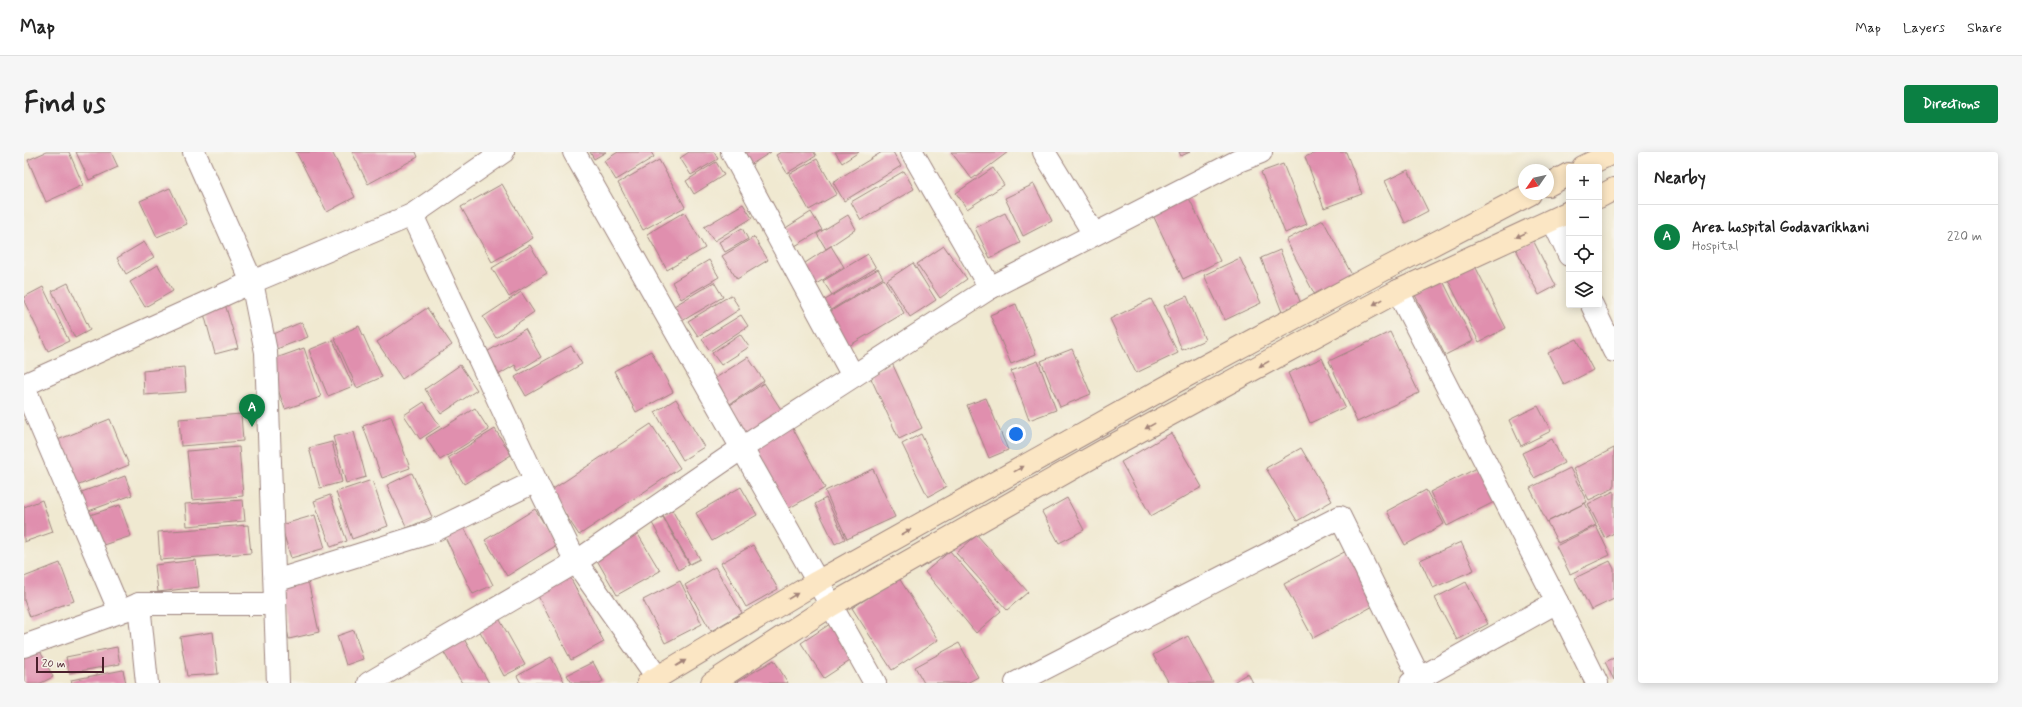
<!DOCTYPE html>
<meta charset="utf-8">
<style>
body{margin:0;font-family:Mynerve,sans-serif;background:#f6f6f6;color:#222}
.controls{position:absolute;right:12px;top:12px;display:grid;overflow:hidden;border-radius:4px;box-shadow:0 2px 10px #0003}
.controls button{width:36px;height:36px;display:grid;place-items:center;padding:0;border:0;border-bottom:1px solid #e0e0e0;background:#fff;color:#222;font:20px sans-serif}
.compass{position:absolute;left:1494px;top:12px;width:36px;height:36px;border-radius:50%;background:#fff;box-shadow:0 2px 10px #0003;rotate:236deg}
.scale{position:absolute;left:12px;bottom:10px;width:68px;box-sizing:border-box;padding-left:4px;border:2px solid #4a1f2b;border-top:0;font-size:11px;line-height:14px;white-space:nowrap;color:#4a1f2b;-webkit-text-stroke:3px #f7f3e8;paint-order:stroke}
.you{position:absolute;left:992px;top:282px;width:14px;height:14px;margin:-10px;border:3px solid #fff;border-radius:50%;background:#1a73e8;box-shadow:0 0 0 6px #1a73e833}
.badge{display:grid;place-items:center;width:26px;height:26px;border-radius:50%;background:#0b8043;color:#fff;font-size:13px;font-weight:700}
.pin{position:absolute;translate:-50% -33px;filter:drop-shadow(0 1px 2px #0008)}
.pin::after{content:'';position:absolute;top:21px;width:14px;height:12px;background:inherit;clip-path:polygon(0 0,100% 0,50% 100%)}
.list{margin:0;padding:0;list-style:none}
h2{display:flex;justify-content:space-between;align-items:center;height:52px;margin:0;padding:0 16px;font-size:17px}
h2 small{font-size:13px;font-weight:400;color:#767676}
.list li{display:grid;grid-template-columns:26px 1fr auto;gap:12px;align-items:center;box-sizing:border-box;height:64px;padding:0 16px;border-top:1px solid #e0e0e0}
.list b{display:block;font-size:15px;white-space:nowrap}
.list p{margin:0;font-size:13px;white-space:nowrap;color:#767676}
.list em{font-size:13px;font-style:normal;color:#767676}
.icon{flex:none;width:22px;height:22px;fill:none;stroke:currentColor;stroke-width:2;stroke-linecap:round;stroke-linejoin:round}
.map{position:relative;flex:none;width:1590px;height:531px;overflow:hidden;border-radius:4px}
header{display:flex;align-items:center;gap:24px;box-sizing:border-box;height:56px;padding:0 20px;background:#fff;border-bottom:1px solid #e0e0e0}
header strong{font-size:19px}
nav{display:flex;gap:22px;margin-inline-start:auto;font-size:14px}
.intro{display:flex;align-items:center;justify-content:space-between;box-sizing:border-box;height:96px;padding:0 24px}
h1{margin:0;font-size:28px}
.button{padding:10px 18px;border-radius:4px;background:#0b8043;color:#fff;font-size:14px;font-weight:700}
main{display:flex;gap:24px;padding:0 24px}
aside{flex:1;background:#fff;border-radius:4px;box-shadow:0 2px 10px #0003}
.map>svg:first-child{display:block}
</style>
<header>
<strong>Map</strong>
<nav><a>Map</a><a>Layers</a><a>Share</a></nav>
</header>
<div class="intro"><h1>Find us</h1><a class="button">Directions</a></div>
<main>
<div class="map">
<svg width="1590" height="531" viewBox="0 0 1590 531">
<rect width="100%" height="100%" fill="#f7f3e8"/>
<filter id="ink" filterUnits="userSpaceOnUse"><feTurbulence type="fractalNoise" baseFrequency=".025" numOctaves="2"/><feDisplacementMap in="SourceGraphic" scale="8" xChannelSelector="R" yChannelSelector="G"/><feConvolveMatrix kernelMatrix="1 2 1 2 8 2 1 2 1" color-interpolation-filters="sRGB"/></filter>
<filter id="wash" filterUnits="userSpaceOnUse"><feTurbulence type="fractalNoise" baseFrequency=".012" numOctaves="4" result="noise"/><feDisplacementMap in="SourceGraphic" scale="16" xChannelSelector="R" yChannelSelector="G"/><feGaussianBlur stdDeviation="0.9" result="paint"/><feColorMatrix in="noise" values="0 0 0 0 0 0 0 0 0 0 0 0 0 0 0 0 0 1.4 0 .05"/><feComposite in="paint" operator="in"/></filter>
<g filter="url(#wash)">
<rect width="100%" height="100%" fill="#f0e9d1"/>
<g id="blocks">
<g fill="#e08fae">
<polygon points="22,0 45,0 59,33 22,50 4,8"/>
<polygon points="52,0 87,0 94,15 65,28"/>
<polygon points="272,0 308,0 331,45 303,60"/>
<polygon points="328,0 392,0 394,5 344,32"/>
<polygon points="566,0 582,0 570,7"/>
<polygon points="594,0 627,0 630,5 592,28 580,9"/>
<polygon points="665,0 690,0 694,7 667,23 656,6"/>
<polygon points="716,0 747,0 723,15"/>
<polygon points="757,0 790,0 792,4 763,21 752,3"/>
<polygon points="811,0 835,0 818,11"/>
<polygon points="858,0 869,0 877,14 820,49 809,30"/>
<polygon points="927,0 984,0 948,27"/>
<polygon points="1155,0 1166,0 1157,4"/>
<polygon points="1293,0 1322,0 1338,42 1300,56 1281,5"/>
<polygon points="793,7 813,42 785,58 765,22"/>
<polygon points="635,8 661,55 619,78 594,31"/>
<polygon points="692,10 700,23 670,42 662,29"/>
<polygon points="1259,12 1283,72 1261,81 1237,20"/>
<polygon points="969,16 980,33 943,57 932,41"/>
<polygon points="1384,18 1404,59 1381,71 1361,29"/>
<polygon points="880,19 890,37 837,68 827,50"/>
<polygon points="478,32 509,86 468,110 437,55"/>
<polygon points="1010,32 1028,69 999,84 981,46"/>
<polygon points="146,36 163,72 133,85 116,49"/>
<polygon points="1164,44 1196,109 1159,127 1128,61"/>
<polygon points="719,52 728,66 690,89 680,75"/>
<polygon points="660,60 681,96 643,118 623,82"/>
<polygon points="787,60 798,78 771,94 760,77"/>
<polygon points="981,61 996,91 966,106 951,76"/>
<polygon points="824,63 832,77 802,97 793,82"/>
<polygon points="1299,68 1329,125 1292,145 1262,88"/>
<polygon points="718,76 724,87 701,100 695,90"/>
<polygon points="730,85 744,108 713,127 698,104"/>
<polygon points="1509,88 1532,134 1515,143 1492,97"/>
<polygon points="120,90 130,105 102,122 93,106"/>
<polygon points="506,93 523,121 485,145 468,116"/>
<polygon points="807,94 820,115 787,135 775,115"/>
<polygon points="920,94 943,127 916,146 893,112"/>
<polygon points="1256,98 1277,152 1258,160 1237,106"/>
<polygon points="844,102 852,116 808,143 799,129"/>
<polygon points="1216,106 1237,151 1201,168 1180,123"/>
<polygon points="685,108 695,125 657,147 648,130"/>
<polygon points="889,111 912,148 886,165 863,128"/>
<polygon points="1450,112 1482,176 1455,190 1423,126"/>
<polygon points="134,113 149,139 121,155 106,130"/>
<polygon points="854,117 859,126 802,161 796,151"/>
<polygon points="1417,125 1449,189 1421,203 1389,139"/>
<polygon points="860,127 880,161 823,195 802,162"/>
<polygon points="690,130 699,145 653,172 645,157"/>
<polygon points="44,131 66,178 51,186 28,139"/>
<polygon points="19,135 45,189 24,199 0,149 0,145"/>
<polygon points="497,140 510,160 472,186 459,165"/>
<polygon points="707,143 716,157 674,184 664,169"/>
<polygon points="1163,144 1181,188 1158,198 1140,154"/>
<polygon points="1127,147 1154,201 1112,221 1086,167"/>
<polygon points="201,152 214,196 191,202 179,158"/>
<polygon points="992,152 1012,202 987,212 966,163"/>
<polygon points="403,156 428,193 378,227 353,190"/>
<polygon points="717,163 724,174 686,199 678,187"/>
<polygon points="278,170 284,185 250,198 245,184"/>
<polygon points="335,174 358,225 333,236 310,185"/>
<polygon points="501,177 517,205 494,219 491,213 469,226 456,204"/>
<polygon points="1366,180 1395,241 1333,270 1305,209"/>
<polygon points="716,182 725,195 697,213 688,201"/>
<polygon points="1553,187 1569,218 1540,233 1524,201"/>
<polygon points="309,188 329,234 304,244 285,198"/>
<polygon points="547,194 558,212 502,244 491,225"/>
<polygon points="280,196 297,245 261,257 244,209"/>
<polygon points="1048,197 1067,242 1036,255 1017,209"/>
<polygon points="627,199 649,240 612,260 590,219"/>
<polygon points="724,205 740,229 703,254 687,229"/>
<polygon points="1298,206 1321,255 1286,271 1264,221"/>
<polygon points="1014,209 1032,258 1005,268 987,219"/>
<polygon points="868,211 898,276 875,287 845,222"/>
<polygon points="436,213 453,238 417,262 401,237"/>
<polygon points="160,215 162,240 120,243 119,219"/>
<polygon points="740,231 760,262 723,286 703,255"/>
<polygon points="962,246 984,298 965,306 943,253"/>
<polygon points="652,247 680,295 659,308 631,260"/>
<polygon points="400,250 416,274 396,287 380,263"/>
<polygon points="1514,254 1527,279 1497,294 1485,268"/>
<polygon points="451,256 465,278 416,308 402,286"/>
<polygon points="217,262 219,289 157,294 155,267"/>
<polygon points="367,264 386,316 358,326 339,274"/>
<polygon points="86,267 105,313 50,335 31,289"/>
<polygon points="766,271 801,336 753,363 717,299"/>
<polygon points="627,272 656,316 555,383 526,339"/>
<polygon points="471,277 487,303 440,332 424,306"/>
<polygon points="330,280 342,325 322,331 309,285"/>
<polygon points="1147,281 1178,335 1127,364 1097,310"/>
<polygon points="897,282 922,335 904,345 878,292"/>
<polygon points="1528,287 1540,311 1510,326 1498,301"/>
<polygon points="308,290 318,330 296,336 285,296"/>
<polygon points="215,295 219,344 168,348 163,299"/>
<polygon points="1277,296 1308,349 1273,369 1242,316"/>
<polygon points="1590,296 1590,336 1565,348 1549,317"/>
<polygon points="1453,316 1470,350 1423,374 1406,340"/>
<polygon points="1546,316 1563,350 1523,370 1506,336"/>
<polygon points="849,317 871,365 823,387 801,339"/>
<polygon points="388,321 408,365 383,376 363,333"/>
<polygon points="101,324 108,343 62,360 55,341"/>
<polygon points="348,328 364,374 328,387 312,340"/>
<polygon points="717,335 733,363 688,389 672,361"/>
<polygon points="1402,338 1420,372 1381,393 1363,359"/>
<polygon points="1590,339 1590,381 1581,386 1564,352"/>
<polygon points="306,343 323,389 307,395 290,349"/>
<polygon points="802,346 821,387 811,392 791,352"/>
<polygon points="1043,346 1060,378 1035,391 1018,360"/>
<polygon points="18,348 29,380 0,390 0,355"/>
<polygon points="219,348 221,369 163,374 161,352"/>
<polygon points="1561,351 1572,373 1534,391 1523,370"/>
<polygon points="96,353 107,384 73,395 63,364"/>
<polygon points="511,357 533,393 483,424 461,388"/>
<polygon points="648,358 676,407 666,412 639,364"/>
<polygon points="291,363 301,396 267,406 257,373"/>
<polygon points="639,365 665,412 654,418 628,371"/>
<polygon points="224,373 227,401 136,408 134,380"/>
<polygon points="439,373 469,433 449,442 420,383"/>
<polygon points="1572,374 1586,403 1546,422 1532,394"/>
<polygon points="612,379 636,419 593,443 570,403"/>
<polygon points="953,383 1004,440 983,458 932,401"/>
<polygon points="1437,390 1450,418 1409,436 1396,408"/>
<polygon points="729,393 754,437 722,455 697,411"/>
<polygon points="1326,397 1355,451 1289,486 1260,432"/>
<polygon points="926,399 977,459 952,481 901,420"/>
<polygon points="172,408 175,435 134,440 131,413"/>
<polygon points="1586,409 1590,417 1590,447 1567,458 1551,426"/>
<polygon points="36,411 50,449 6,465 0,448 0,425"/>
<polygon points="691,415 718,461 687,479 661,433"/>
<polygon points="546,425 580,490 547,508 513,442"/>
<polygon points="875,426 914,488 868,518 828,456"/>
<polygon points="284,429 295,480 265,487 254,435"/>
<polygon points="656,429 678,472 641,491 619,448"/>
<polygon points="1442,430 1464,472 1433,488 1411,446"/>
<polygon points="471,459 501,513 480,524 451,470"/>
<polygon points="806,472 829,507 800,526 777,491"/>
<polygon points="330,478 339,507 322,513 313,484"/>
<polygon points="189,480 194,522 163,524 156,485"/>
<polygon points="1164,484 1189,531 1145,531 1129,503"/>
<polygon points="440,487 465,531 438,531 419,499"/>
<polygon points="935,491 954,525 943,531 900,531 891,515"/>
<polygon points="13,493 29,525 17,531 0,531 0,500"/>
<polygon points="93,495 96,512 45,521 42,505"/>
<polygon points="527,505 541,531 497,531 493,524"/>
<polygon points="1590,506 1590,528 1581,510"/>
<polygon points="750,508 764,531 711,531"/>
<polygon points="569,510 579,529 575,531 548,531 543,523"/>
<polygon points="99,518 102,531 48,531 47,528"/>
<polygon points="1224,521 1229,531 1208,531"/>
</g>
</g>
</g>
<g filter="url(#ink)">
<use href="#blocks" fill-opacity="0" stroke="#9d847e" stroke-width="1"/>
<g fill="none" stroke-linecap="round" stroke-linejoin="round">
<defs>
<g id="street">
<polyline points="170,0 228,130 242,200 254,531"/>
<polyline points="550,0 851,531"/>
<polyline points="708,0 829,224"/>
<polyline points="888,0 966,136"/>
<polyline points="1020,0 1070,82"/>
<polyline points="388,63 512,329 552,410 633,525"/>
<polyline points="1529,69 1545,103"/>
<polyline points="1374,139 1533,450"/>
<polyline points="1568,153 1590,199"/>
<polyline points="0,233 228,130 388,63 479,0"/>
<polyline points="0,235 96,460 0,494"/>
<polyline points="251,429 405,381 512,329"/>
<polyline points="115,452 251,452"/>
<polyline points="101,458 115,452 123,531"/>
<polyline points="345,531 552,410 718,296 966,136 1214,9 1237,0"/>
<polyline points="992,531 1316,365 1398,531"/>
<polyline points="1387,531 1533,450 1573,531"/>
</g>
<g id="secondary">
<polyline points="1559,15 1590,0"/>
<polyline points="1524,33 1545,22"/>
<polyline points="1575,45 1590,37"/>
<polyline points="624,531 793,430 1153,229 1363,116 1506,42"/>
<polyline points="688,531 806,454 1086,295 1374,139 1545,60"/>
</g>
</defs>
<use href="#street" stroke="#9d847e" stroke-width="24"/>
<use href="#secondary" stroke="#9d847e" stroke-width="24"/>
<use href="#street" stroke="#fff" stroke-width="22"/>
<use href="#secondary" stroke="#fbe6c4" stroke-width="22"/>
</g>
<defs><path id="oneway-solid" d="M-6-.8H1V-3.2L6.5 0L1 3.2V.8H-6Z"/></defs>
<g fill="#a28278">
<use href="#oneway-solid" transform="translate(1497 83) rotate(156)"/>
<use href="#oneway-solid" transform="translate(1354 150) rotate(151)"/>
<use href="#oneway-solid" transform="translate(1240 212) rotate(151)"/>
<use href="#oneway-solid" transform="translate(1126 274) rotate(151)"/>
<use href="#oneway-solid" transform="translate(995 317) rotate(-29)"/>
<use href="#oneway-solid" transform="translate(882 380) rotate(-29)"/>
<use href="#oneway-solid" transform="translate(769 444) rotate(-31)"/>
<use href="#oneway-solid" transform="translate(657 511) rotate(-31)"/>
</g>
</g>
</svg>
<div class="controls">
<button>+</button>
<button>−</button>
<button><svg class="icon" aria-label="locate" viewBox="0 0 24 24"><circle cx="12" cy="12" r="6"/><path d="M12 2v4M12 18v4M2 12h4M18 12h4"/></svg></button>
<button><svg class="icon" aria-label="layers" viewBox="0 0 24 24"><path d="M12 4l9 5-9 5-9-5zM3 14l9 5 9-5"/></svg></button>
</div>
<svg class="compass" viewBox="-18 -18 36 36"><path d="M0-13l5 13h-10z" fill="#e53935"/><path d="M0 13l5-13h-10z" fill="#767676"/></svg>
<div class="scale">20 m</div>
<div class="you"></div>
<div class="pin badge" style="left:228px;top:275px">A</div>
</div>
<aside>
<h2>Nearby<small></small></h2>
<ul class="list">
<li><span class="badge">A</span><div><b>Area hospital Godavarikhani</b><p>Hospital</p></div><em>220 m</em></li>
</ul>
</aside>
</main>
